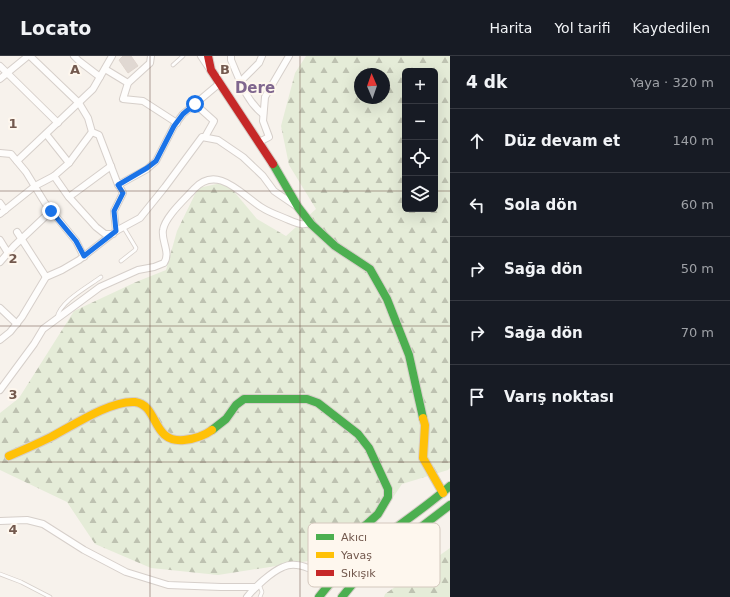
<!DOCTYPE html>
<html lang="tr">
<meta charset="utf-8">
<style>
body{margin:0;font-family:"DejaVu Sans",sans-serif;background:#20242c;color:#f1f3f6}
.controls{position:absolute;right:12px;top:12px;display:grid;overflow:hidden;border-radius:6px;box-shadow:0 4px 16px #0002}
.controls button{width:36px;height:36px;display:grid;place-items:center;padding:0;border:0;border-bottom:1px solid #363941;background:#171b24;color:#f1f3f6;font:20px sans-serif}
.compass{position:absolute;left:354px;top:12px;width:36px;height:36px;border-radius:50%;background:#171b24;box-shadow:0 4px 16px #0002;rotate:358deg}
.stop{position:absolute;width:12px;height:12px;margin:-9px;border:3px solid #1a73e8;border-radius:50%;background:#fff}
.stop.end{background:#1a73e8;border-color:#fff;box-shadow:0 1px 4px #0008}
.list{margin:0;padding:0;list-style:none}
h2{display:flex;justify-content:space-between;align-items:center;height:52px;margin:0;padding:0 16px;font-size:17px}
h2 small{font-size:13px;font-weight:400;color:#9ea1a6}
.list li{display:grid;grid-template-columns:26px 1fr auto;gap:12px;align-items:center;box-sizing:border-box;height:64px;padding:0 16px;border-top:1px solid #363941}
.list b{display:block;font-size:15px;white-space:nowrap}
.list em{font-size:13px;font-style:normal;color:#9ea1a6}
.icon{flex:none;width:22px;height:22px;fill:none;stroke:currentColor;stroke-width:2;stroke-linecap:round;stroke-linejoin:round}
.map{position:relative;flex:none;width:450px;height:541px;overflow:hidden}
header{display:flex;align-items:center;gap:24px;box-sizing:border-box;height:56px;padding:0 20px;background:#171b24;border-bottom:1px solid #363941}
header strong{font-size:19px}
nav{display:flex;gap:22px;margin-inline-start:auto;font-size:14px}
main{display:flex}
aside{flex:1;background:#171b24}
.map>svg:first-child{display:block}
</style>
<header>
<strong>Locato</strong>
<nav><a>Harita</a><a>Yol tarifi</a><a>Kaydedilen</a></nav>
</header>
<main>
<div class="map">
<svg width="450" height="541" viewBox="0 0 450 541">
<defs>
<pattern id="forest-firs" width="22" height="20" patternUnits="userSpaceOnUse"><rect width="22" height="20" fill="#e5ecd8"/><path d="M5 1l3.5 6h-7zM16 11l3.5 6h-7z" fill="#bec2b1"/></pattern>
</defs>
<rect width="100%" height="100%" fill="#f7f2ec"/>
<g fill="url(#forest-firs)" fill-rule="evenodd">
<path d="M306,0H450V412L448,414L402,428L368,479L321,503L218,519L151,512L95,488L67,446L0,414V357L19,342L74,255L136,226L166,214L177,175L198,132L226,126L257,163L286,180L316,153L289,109L281,70L295,17ZM405,15H435V153H405ZM360,18H384V42H360Z"/>
<polygon points="450,492 450,541 384,541 385,538"/>
</g>
<polygon fill="#e0d8d2" stroke="#dfd5ce" points="123,0 131,0 138,10 128,17 119,4"/>
<g fill="none" stroke-linecap="round" stroke-linejoin="round">
<defs>
<g id="lane">
<polyline points="173,9 183,0"/>
<polyline points="121,205 135,194 136,192 124,172"/>
<path d="M57,262C59,246 89,230 101,221"/>
<polyline points="0,518 21,526 50,541"/>
<polyline points="259,528 262,536 260,541"/>
</g>
<g id="street">
<polyline points="30,0 79,47 88,62 92,76 99,79 117,126 123,137 114,155 116,175"/>
<polyline points="74,0 79,5 100,21"/>
<polyline points="151,0 150,7 128,27 123,43 143,45 177,67"/>
<polyline points="201,0 209,12"/>
<path d="M231,0V4C239,22 246,45 263,58"/>
<polyline points="0,10 58,67"/>
<polyline points="105,13 128,27"/>
<polyline points="0,23 28,0"/>
<polyline points="241,25 259,7 262,0"/>
<polyline points="195,48 214,65 205,81"/>
<polyline points="46,78 69,107"/>
<polyline points="259,86 269,81 263,65 265,41 289,0"/>
<polyline points="0,97 11,98 26,116 45,147 76,185 84,201"/>
<polyline points="17,105 93,33 112,0"/>
<polyline points="54,120 68,140 96,171 105,178 113,178"/>
<polyline points="118,129 147,113 156,105 174,70 183,58 220,27"/>
<polyline points="69,141 111,110"/>
<polyline points="0,147 5,154"/>
<polyline points="0,158 35,130 54,120 69,107 92,76"/>
<polyline points="17,176 46,221"/>
<polyline points="0,184 8,197"/>
<polyline points="0,206 14,190 51,155"/>
<polyline points="0,252 17,268"/>
<polyline points="0,284 10,276 22,261 46,221 62,214 79,204 116,175 140,162 165,131 202,81 218,84 243,101 263,120 274,135 296,150"/>
<path d="M0,334L34,288L43,273L100,231L138,214L154,211L164,207C171,197 161,185 163,174C165,161 184,144 194,133C217,108 241,138 261,151C270,157 280,160 289,164C296,167 302,170 310,167"/>
<polyline points="0,465 27,464 43,468 84,494 126,516 168,529 221,531 256,531"/>
<path d="M247,541C255,531 271,516 283,511C298,504 320,516 330,526"/>
</g>
<g id="fast">
<polyline points="273,108 298,151 311,168 335,190 370,213 387,243 409,299 423,362"/>
<polyline points="212,374 226,363 236,349 244,343 307,343 318,347 358,378 369,392 388,433 388,441 378,458 367,468 340,487 323,519"/>
<path d="M319,541C355,493 406,469 450,430"/>
<polyline points="342,541 360,519 370,510 450,449"/>
</g>
<g id="slow">
<polyline points="423,362 425,369 423,402 443,437"/>
<path d="M9,400C23,394 37,388 51,381C72,370 111,344 135,346C159,349 151,387 184,384C194,383 204,380 212,374"/>
</g>
<polyline id="jam" points="208,0 211,14 273,108"/>
</defs>
<use href="#lane" stroke="#d6cfca" stroke-width="4.5"/>
<use href="#street" stroke="#d6cfca" stroke-width="8"/>
<use href="#fast" stroke="#d6cec8" stroke-width="10"/>
<use href="#slow" stroke="#d6cec8" stroke-width="10"/>
<use href="#jam" stroke="#d6cec8" stroke-width="10"/>
<use href="#lane" stroke="#fefdfc" stroke-width="3"/>
<use href="#street" stroke="#fefdfc" stroke-width="6"/>
<use href="#fast" stroke="#4caf50" stroke-width="8"/>
<use href="#slow" stroke="#ffc107" stroke-width="8"/>
<use href="#jam" stroke="#c62828" stroke-width="8"/>
</g>
<g fill="none" stroke-linecap="round" stroke-linejoin="round">
<polyline stroke="#1a73e8" stroke-width="5" points="51,155 76,185 84,200 116,175 114,155 123,137 118,129 147,112 156,105 174,70 183,58 195,48"/>
</g>
<path fill="none" stroke="#73594e" stroke-width="1" stroke-opacity="0.55" d="M150,0V541M300,0V541M0,135H405M435,135H450M0,270H450M0,406H450"/>
<g text-anchor="middle" stroke-width="4" stroke-linejoin="round" paint-order="stroke">
<g font-size="15" font-weight="bold" fill="#7f668e" stroke="#fef7ee">
<text x="255" y="37">Dere</text>
</g>
</g>
<rect x="308" y="467" width="132" height="64" rx="6" fill="#fef7ee" stroke="#d4c8be" stroke-width="1"/>
<rect x="316" y="478" width="18" height="6" fill="#4caf50"/>
<rect x="316" y="496" width="18" height="6" fill="#ffc107"/>
<rect x="316" y="514" width="18" height="6" fill="#c62828"/>
<g font-size="11" fill="#73594e">
<text x="341" y="485">Akıcı</text>
<text x="341" y="503">Yavaş</text>
<text x="341" y="521">Sıkışık</text>
</g>
<g font-size="13" text-anchor="middle" font-weight="bold" fill="#73594e" stroke="#fef7ee" stroke-width="4" stroke-linejoin="round" paint-order="stroke">
<text x="75" y="18">A</text>
<text x="225" y="18">B</text>
<text x="13" y="72">1</text>
<text x="13" y="207">2</text>
<text x="13" y="343">3</text>
<text x="13" y="478">4</text>
</g>
</svg>
<div class="controls">
<button>+</button>
<button>−</button>
<button><svg class="icon" aria-label="locate" viewBox="0 0 24 24"><circle cx="12" cy="12" r="6"/><path d="M12 2v4M12 18v4M2 12h4M18 12h4"/></svg></button>
<button><svg class="icon" aria-label="layers" viewBox="0 0 24 24"><path d="M12 4l9 5-9 5-9-5zM3 14l9 5 9-5"/></svg></button>
</div>
<svg class="compass" viewBox="-18 -18 36 36"><path d="M0-13l5 13h-10z" fill="#e53935"/><path d="M0 13l5-13h-10z" fill="#9ea1a6"/></svg>
<div class="stop" style="left:195px;top:48px"></div>
<div class="stop end" style="left:51px;top:155px"></div>
</div>
<aside>
<h2>4 dk<small>Yaya · 320 m</small></h2>
<ul class="list">
<li><svg class="icon" aria-label="ahead" viewBox="0 0 24 24"><path d="M12 20V5M6 11l6-6 6 6"/></svg><div><b>Düz devam et</b></div><em>140 m</em></li>
<li><svg class="icon" aria-label="left" viewBox="0 0 24 24"><path d="M17 20v-9H6M10 6l-5 5 5 5"/></svg><div><b>Sola dön</b></div><em>60 m</em></li>
<li><svg class="icon" aria-label="right" viewBox="0 0 24 24"><path d="M7 20v-9h11M14 6l5 5-5 5"/></svg><div><b>Sağa dön</b></div><em>50 m</em></li>
<li><svg class="icon" aria-label="right" viewBox="0 0 24 24"><path d="M7 20v-9h11M14 6l5 5-5 5"/></svg><div><b>Sağa dön</b></div><em>70 m</em></li>
<li><svg class="icon" aria-label="arrive" viewBox="0 0 24 24"><path d="M6 21V4h12l-3 4 3 4H6"/></svg><div><b>Varış noktası</b></div></li>
</ul>
</aside>
</main>
